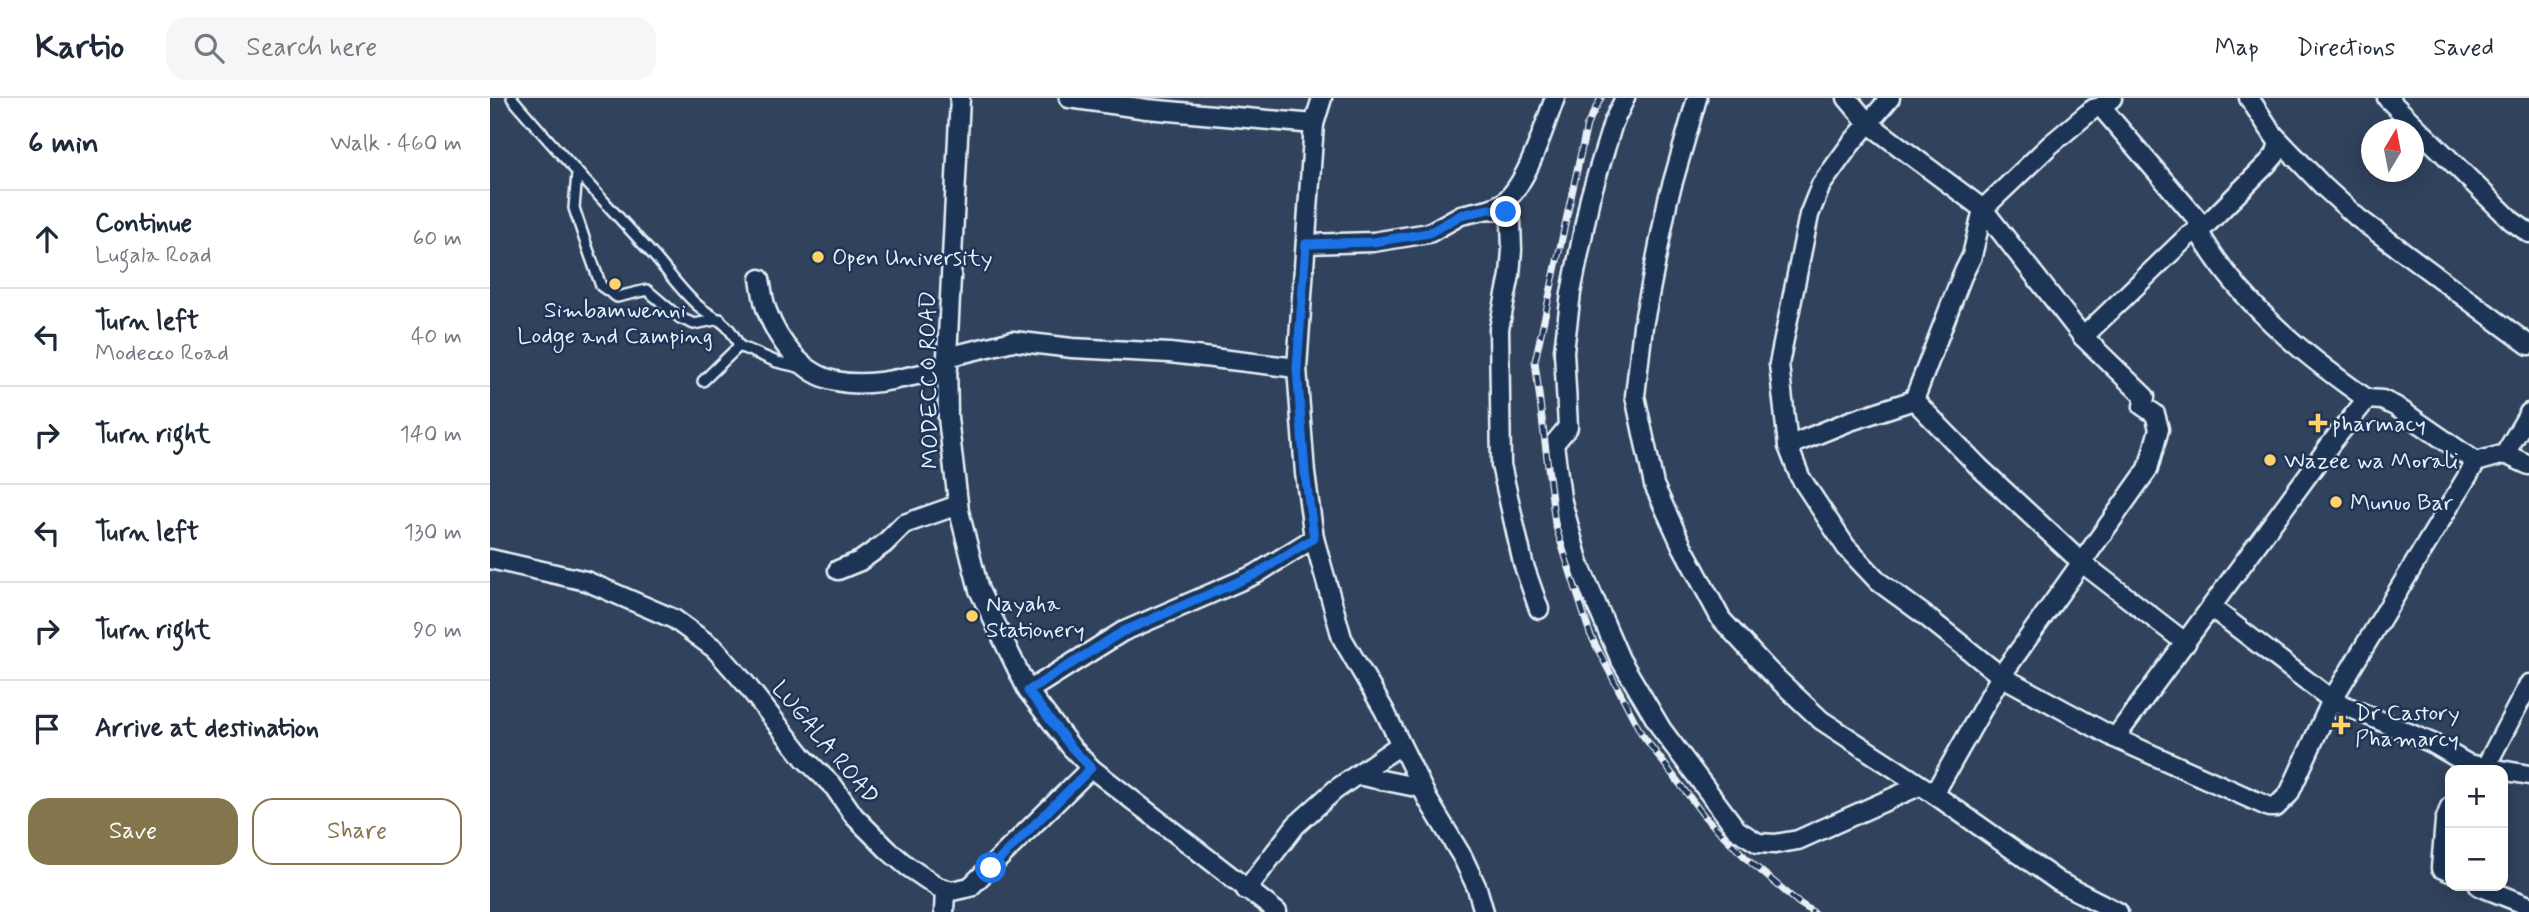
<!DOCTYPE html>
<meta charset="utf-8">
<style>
body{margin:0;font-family:Mynerve,sans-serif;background:#f6f6f7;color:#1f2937}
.controls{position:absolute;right:21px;bottom:21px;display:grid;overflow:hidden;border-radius:14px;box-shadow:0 4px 18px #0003}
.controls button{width:63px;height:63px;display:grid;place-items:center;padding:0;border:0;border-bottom:2px solid #e0e1e3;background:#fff;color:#1f2937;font:35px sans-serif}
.compass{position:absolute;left:1871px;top:21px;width:63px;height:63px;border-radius:50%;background:#fff;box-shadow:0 4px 18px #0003;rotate:10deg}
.stop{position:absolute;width:21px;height:21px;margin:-16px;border:5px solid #1a73e8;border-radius:50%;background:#fff}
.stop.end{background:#1a73e8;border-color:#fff;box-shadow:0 2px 7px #0008}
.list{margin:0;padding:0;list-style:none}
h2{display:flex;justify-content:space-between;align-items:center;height:91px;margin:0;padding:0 28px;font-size:30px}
h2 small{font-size:23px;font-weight:400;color:#747a83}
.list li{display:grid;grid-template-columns:46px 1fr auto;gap:21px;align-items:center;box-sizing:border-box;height:98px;padding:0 28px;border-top:2px solid #e0e1e3}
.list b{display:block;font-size:26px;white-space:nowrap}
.list p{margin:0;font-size:23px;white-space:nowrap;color:#747a83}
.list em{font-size:23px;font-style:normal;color:#747a83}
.actions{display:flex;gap:14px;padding:21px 28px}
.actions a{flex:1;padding:16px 0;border:2px solid #84754c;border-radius:21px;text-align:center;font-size:24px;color:#84754c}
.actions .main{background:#84754c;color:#fff}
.icon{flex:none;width:38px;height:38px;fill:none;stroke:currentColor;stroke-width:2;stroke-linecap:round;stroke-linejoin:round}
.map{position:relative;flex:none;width:2039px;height:814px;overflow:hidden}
header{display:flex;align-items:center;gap:42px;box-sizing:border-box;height:98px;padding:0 35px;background:#fff;border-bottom:2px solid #e0e1e3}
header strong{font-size:33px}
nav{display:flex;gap:38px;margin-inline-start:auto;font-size:24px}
.search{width:490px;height:63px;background:#f6f6f7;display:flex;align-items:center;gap:18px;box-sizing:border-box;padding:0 24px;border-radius:21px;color:#747a83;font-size:26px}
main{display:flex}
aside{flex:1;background:#fff}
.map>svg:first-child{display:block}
</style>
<header>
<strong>Kartio</strong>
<div class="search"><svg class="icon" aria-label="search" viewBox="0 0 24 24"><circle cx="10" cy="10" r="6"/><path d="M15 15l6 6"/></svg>Search here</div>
<nav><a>Map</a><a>Directions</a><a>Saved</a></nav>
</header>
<main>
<aside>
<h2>6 min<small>Walk · 460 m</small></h2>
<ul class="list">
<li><svg class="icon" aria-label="ahead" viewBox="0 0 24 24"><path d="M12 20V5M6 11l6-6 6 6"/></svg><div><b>Continue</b><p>Lugala Road</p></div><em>60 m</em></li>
<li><svg class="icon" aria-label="left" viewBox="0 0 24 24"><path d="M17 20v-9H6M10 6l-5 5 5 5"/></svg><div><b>Turn left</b><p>Modecco Road</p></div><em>40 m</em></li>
<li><svg class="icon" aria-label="right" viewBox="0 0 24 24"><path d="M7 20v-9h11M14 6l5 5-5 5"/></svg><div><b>Turn right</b></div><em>140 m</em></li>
<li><svg class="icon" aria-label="left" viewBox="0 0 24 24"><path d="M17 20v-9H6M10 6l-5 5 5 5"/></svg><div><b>Turn left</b></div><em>130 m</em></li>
<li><svg class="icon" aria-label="right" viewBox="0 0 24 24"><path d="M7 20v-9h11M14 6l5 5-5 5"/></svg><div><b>Turn right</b></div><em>90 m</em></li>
<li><svg class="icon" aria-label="arrive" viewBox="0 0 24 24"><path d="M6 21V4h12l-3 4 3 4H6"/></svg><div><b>Arrive at destination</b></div></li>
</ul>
<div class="actions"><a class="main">Save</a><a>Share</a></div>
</aside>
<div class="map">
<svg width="2039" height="814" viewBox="0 0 2039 814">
<rect width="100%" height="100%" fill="#31425d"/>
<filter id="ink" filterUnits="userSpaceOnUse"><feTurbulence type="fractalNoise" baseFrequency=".0143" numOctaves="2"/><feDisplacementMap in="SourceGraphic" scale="14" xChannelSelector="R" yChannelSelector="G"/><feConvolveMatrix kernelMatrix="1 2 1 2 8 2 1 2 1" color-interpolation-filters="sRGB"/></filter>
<g filter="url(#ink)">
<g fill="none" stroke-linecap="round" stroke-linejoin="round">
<defs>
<g id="lane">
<path d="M22,0C68,55 117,106 165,159C178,174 190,191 204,204C223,223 236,218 249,248L213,283"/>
<polyline points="87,76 84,110 94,140 111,188 127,199 157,192 190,220 204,226 230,221"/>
<polyline points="249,248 287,264 313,270"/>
</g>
<g id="street">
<polyline points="470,0 457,259 458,320 469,413 489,492 538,593 581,649 601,670 787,814"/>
<polyline points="579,0 657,11 824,26"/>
<polyline points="832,0 824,26 807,270 815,375 824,440 852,540 894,612 938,702 973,760 987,790 994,814"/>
<polyline points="1135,0 1123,25 1100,100 1081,195 1074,253 1078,329 1064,346 1071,400 1089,466 1130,561 1172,632 1247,732 1268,745 1285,746 1308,742 1429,688"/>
<polyline points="1207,0 1178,101 1153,228 1145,298 1164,387 1192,448 1231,521 1279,573 1331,622 1444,696 1569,784 1628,814"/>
<polyline points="1357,0 1378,25 1493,111 1593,239 1655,299 1653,308 1665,316 1669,331 1658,371 1511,578 1444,696"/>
<polyline points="1400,0 1360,47 1331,87 1319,117 1289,266 1298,348 1310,379 1356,449 1389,484 1433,516 1511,578 1625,640 1779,709 1786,709 1799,696 1842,602 1986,364 2015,356 2039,315"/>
<polyline points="1759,0 1783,36 1834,89 1868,120 2039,247"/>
<polyline points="1897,0 2022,123 2039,135"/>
<polyline points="1611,9 1714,129"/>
<path d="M999,111C1004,109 1010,107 1014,104C1038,85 1054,28 1065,0"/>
<path d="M1707,131C1747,202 1811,255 1877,301"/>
<polyline points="816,146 883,144 939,135 971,117 999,111 1016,114 1021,124 1022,152 1020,177 1009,231 1011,367 1033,465 1049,511"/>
<path d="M270,181C272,191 273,203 277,213C288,243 312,276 346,283C381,291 423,277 458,270"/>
<polyline points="1593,239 1697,139 1714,129 1778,65 1785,57 1789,45 1783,36"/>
<polyline points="457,259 523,243 582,250 680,255 807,270"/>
<polyline points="1424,302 1472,178 1482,158 1493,111 1560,47 1603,11 1611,9 1622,0"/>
<polyline points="1298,348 1360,323 1424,302 1490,370 1591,464 1696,545"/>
<polyline points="2015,356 2039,367"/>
<polyline points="0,461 96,483 184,521 225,551 255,585 314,660 344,689 364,718 399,753 417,768 448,789 462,793 480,789 601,670"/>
<polyline points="348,472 370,463 394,446 414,426 468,407"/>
<polyline points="1722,510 1842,602 1942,645 1978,666 2039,677"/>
<polyline points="538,593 632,534 766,476 824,440"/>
<polyline points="1625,640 1842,344 1877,301 1892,302 1905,308 1986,364"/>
<polyline points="1996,668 2039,586"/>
<polyline points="867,677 931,690"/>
<polyline points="1960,709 1955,723 1951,770 1960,774"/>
<polyline points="1989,788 2039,808"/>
<polyline points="756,792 806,727 845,692 910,647"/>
<polyline points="454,814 455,792"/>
</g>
</defs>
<use href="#lane" stroke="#e8f1f8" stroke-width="14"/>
<use href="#street" stroke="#e8f1f8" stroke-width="23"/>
<use href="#lane" stroke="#1d3557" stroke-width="9"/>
<use href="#street" stroke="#1d3557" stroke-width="18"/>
<defs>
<polyline id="rail" points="1111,0 1097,27 1045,263 1065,426 1100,536 1151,635 1214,718 1259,763 1309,805 1323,814"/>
</defs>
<use href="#rail" stroke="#e8f1f8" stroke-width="7"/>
<use href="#rail" stroke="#1d3557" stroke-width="4.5" stroke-dasharray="13" stroke-linecap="butt"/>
</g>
</g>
<g fill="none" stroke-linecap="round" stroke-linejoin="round" filter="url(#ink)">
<polyline stroke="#1a73e8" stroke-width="9" points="501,770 601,670 581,649 538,593 632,534 766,476 824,440 815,375 807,270 816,146 883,144 939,135 971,117 999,111 1016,114"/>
</g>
<g fill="#ffd166" stroke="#1d3557" stroke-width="2.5">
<circle cx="328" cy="159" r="7"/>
<circle cx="125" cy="186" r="7"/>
<path d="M1824.5 314.5h7v7h7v7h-7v7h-7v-7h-7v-7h7z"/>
<circle cx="1780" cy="362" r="7"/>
<circle cx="1846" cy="404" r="7"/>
<circle cx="482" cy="518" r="7"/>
<path d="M1847.5 616.5h7v7h7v7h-7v7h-7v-7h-7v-7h7z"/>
</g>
<g text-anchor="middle" stroke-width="5" stroke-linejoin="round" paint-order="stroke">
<g font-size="23" fill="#e8f1f8" stroke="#1d3557" text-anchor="start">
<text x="342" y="167">Open University</text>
<text x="125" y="219" text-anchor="middle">Simbamwenni<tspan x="125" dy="26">Lodge and Camping</tspan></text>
<text x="1842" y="333">pharmacy</text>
<text x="1794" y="370">Wazee wa Morali</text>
<text x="1860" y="412">Munuo Bar</text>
<text x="496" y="513">Nayaha<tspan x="496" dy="26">Stationery</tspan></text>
<text x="1865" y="622">Dr Castory<tspan x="1865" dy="26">Phamarcy</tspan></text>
</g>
<g font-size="23" fill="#e8f1f8" stroke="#1d3557">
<text transform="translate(438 282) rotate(-91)" y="8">MODECCO ROAD</text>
<text transform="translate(336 644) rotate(50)" y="8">LUGALA ROAD</text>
</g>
</g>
</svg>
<div class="controls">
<button>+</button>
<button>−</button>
</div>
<svg class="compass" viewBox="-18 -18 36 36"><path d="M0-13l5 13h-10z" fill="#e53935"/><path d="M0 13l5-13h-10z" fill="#747a83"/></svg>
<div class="stop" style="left:501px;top:770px"></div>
<div class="stop end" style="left:1016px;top:114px"></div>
</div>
</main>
